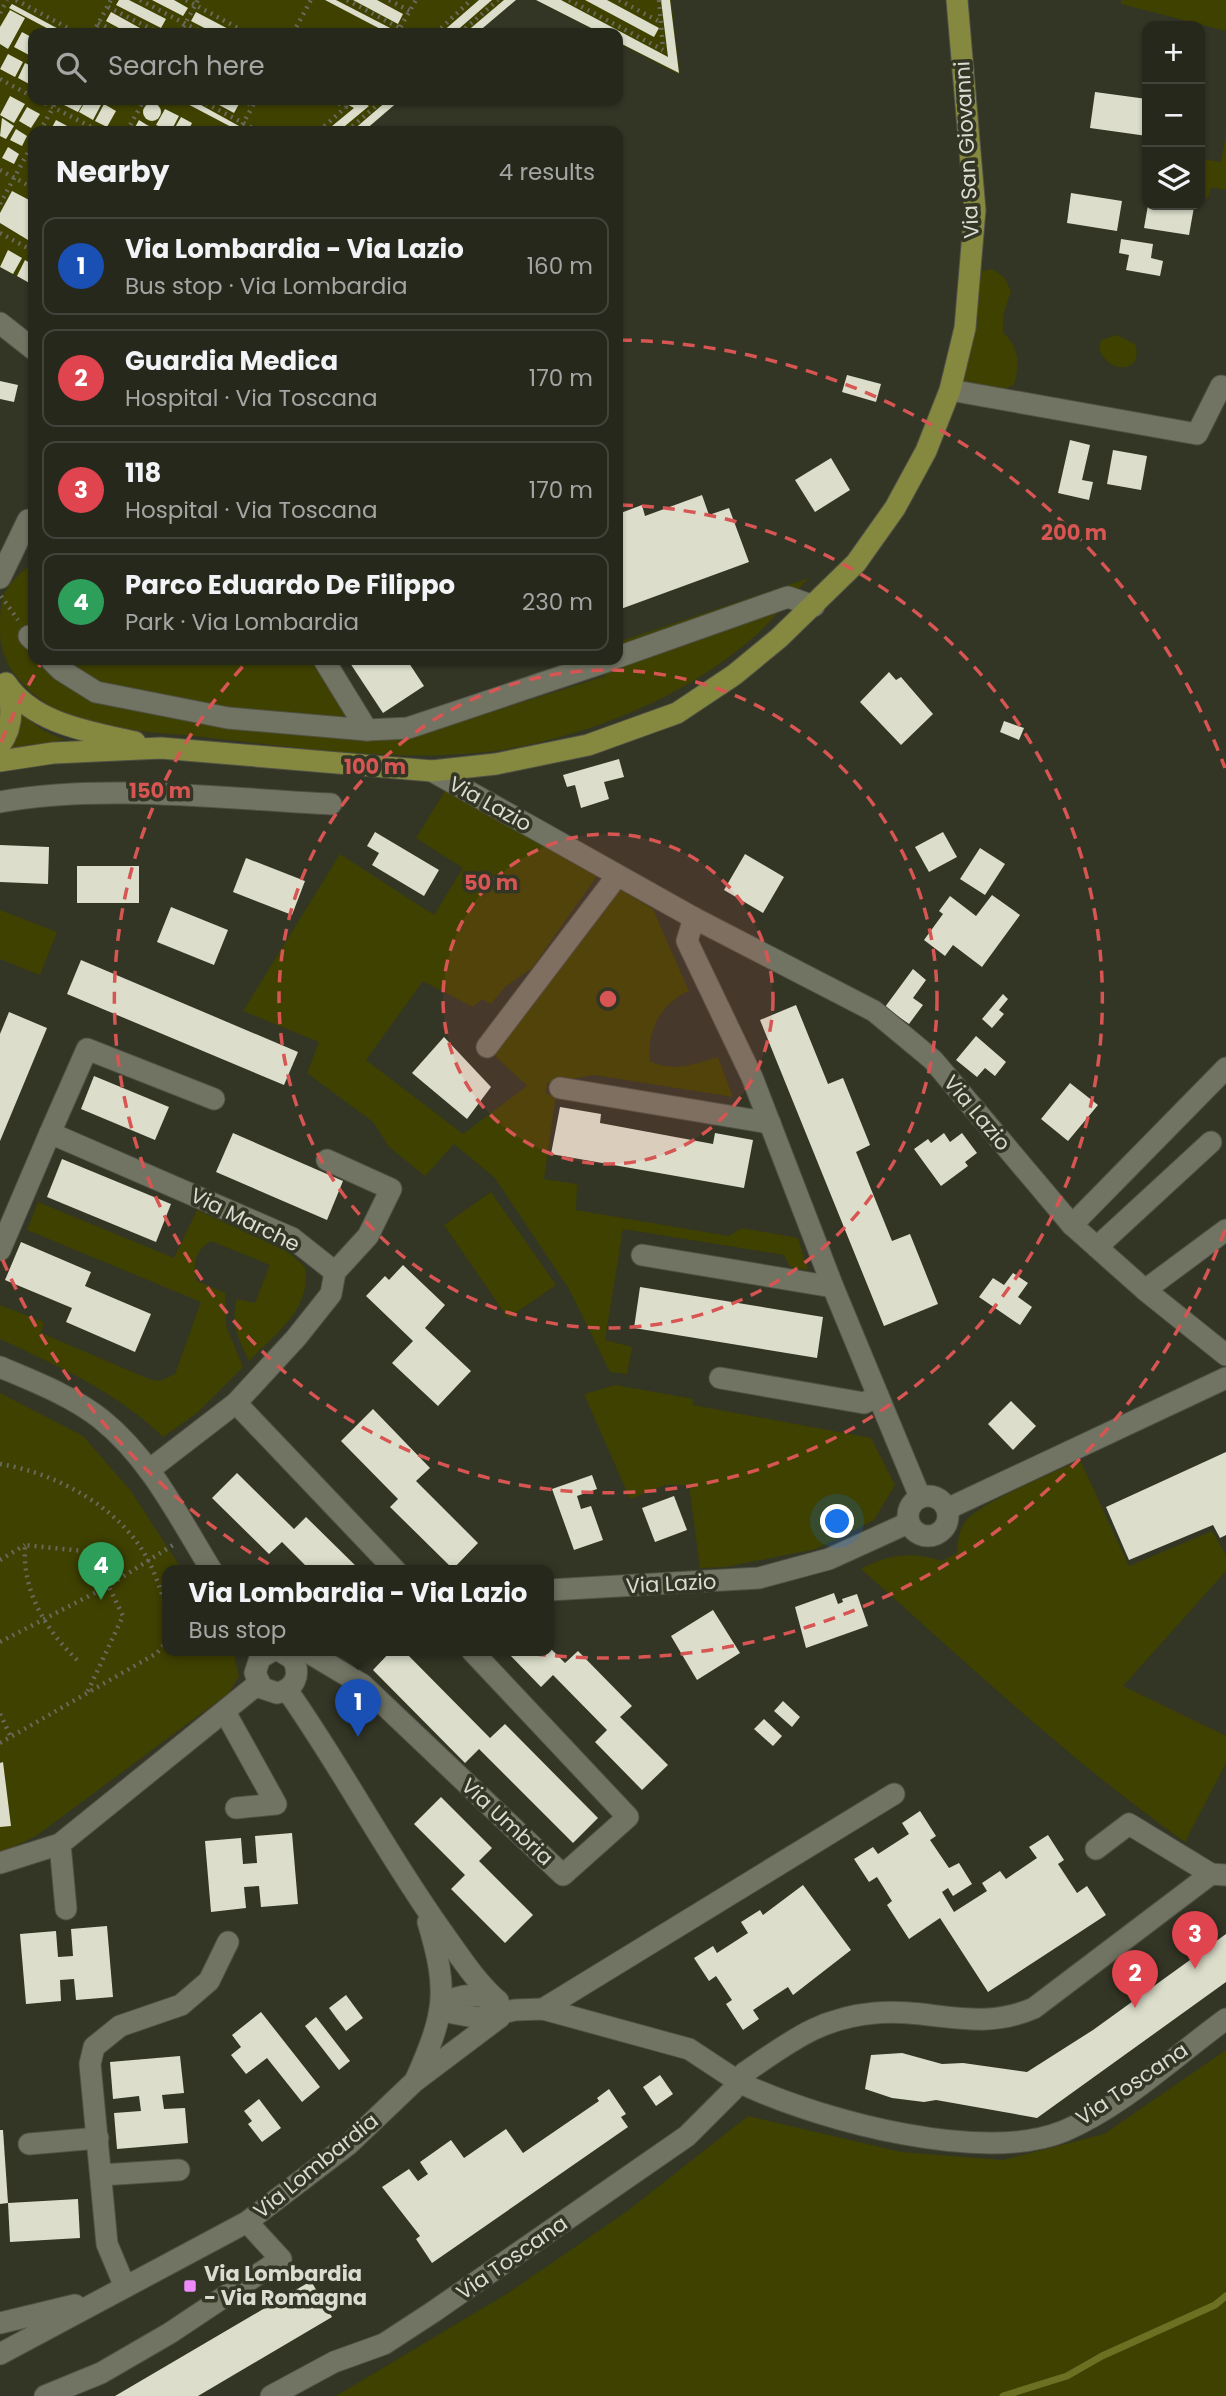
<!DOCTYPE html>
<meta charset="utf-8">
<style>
body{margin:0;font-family:Poppins,sans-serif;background:#2e3025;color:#f1f3f6}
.controls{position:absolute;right:21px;top:21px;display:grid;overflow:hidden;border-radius:14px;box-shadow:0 2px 5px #0004}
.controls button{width:63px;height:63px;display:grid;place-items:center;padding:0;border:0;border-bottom:2px solid #42443b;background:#26281c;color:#f1f3f6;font:35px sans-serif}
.you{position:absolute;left:838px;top:1522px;width:24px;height:24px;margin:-18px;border:5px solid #fff;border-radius:50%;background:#1a73e8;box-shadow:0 0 0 10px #1a73e833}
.badge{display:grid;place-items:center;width:46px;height:46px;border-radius:50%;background:#db2777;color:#fff;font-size:23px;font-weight:700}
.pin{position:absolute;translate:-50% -58px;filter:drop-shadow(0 2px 4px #0008)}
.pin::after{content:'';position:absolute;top:37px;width:24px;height:21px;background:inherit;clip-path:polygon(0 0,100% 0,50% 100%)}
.popup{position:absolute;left:162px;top:1565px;width:392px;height:91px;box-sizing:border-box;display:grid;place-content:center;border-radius:14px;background:#26281c;filter:drop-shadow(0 2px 5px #0005);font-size:23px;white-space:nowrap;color:#a4a6a3}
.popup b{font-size:26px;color:#f1f3f6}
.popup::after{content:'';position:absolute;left:50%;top:100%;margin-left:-14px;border:14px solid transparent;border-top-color:#26281c}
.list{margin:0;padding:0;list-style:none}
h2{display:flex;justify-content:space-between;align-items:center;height:91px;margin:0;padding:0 28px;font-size:30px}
h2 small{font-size:23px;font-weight:400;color:#a4a6a3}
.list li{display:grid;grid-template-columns:46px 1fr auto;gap:21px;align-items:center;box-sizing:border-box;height:98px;margin:0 14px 14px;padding:0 14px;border:2px solid #42443b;border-radius:14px}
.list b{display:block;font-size:26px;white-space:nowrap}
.list p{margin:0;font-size:23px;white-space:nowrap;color:#a4a6a3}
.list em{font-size:23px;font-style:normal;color:#a4a6a3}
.icon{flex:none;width:38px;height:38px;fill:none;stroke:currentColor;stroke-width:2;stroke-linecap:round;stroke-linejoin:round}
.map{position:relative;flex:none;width:1226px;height:2396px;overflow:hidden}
.search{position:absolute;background:#26281c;box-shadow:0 2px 5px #0004;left:28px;top:28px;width:595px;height:77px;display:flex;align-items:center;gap:18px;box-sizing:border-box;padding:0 24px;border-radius:14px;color:#a4a6a3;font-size:26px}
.panel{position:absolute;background:#26281c;box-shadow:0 2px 5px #0004;left:28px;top:126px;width:595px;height:539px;border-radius:14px}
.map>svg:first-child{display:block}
</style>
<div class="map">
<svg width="1226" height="2396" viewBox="0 0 1226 2396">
<rect width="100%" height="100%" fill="#333525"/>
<g fill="#3f4101">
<polygon points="0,0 516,0 477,33 33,33 33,100 400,100 364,131 33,131 33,285 0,267"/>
<polygon points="536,0 671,0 680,75 618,43 618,33 600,33"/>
<polygon points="1121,0 1226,0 1226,79 1226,31 1121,4"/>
<polygon points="1226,133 1226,190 1211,187 1208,198 1200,196 1200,159 1221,162"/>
<path d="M992,269L1004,277L1011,291L1003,316V332C1020,349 1020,363 1014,385L1004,389L959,380L978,272Z"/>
<path d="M1117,335L1135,344C1145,372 1109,376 1099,349L1101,340Z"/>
<path d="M33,562V660H311L366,738L412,737L606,676L599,660H618V642L809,578C791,597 774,619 755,636C691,692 610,727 528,745C427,768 304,748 202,737C160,732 111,732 71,716C38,703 0,672 0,633C0,591 2,590 33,562Z"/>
<polygon points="19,713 44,731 65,740 9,748"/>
<path d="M445,791L597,876L532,968L505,987L491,1004L482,999L473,1007L423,981L366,1060L463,1134L527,1086L490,1051L616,887L653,909L689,991C662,1003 646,1030 650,1061C674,1073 694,1064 718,1057L733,1097L594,1075L547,1083L546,1094L556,1095L544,1179L577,1184L576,1210L729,1236L742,1228L798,1238L808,1270L790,1267L784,1255L623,1229L605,1340L632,1347L627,1374L610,1372L569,1289L495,1178L454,1144L425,1176L389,1147L373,1122L307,1073L319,1042L243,1011L340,854L434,915L463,868L416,838Z"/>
<polygon points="0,910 57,932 40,975 0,959"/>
<polygon points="491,1192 556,1285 508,1318 444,1225"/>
<path d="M38,1202L174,1258L197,1210L287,1251L305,1267C312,1309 276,1333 249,1361C238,1339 230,1323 237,1299L255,1303L270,1265L211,1241C195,1250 192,1264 197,1281L225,1293L226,1326L243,1367L197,1413L163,1437C117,1392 58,1366 0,1339V1305L44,1322L41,1333L149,1379L160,1381L175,1374L201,1302L27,1230Z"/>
<polygon points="616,1385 693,1399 693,1405 871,1438 895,1485 874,1520 816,1549 725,1567 700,1568 689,1485 665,1485 630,1499 584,1394"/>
<polygon points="0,1393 83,1436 131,1491 183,1571 167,1571 167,1651 233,1651 239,1676 229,1693 36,1836 0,1854"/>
<path d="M1080,1460L1129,1566L1212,1531L1226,1555V1571L1123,1686L1226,1736V1763L1185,1842C1069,1760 967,1663 861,1569C887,1554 913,1551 942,1561L957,1553C958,1542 958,1532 965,1522C980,1502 1054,1473 1080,1460Z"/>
<polygon points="1226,2050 1226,2396 336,2396 508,2293 626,2212 748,2116 901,2152 1003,2160 1104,2134"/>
</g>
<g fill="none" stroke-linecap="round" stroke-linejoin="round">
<polyline stroke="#6c7023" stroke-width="7" points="1003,2396 1067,2376 1102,2356 1215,2305 1226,2296"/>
</g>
<g fill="#dcdecb">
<polygon points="119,0 129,0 166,19 161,28 116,5"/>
<polygon points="152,0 174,0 188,8 183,16"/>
<polygon points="325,0 336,0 396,31 388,33"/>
<polygon points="353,0 377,0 403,14 398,24"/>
<polygon points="479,0 492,0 454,33 441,33"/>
<polygon points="504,0 516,0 477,33 465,33"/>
<polygon points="536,0 561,0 668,57 661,0 670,0 679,73 618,42 618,33 601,33"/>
<polygon points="585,0 607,0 659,28 654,37"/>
<polygon points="12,4 66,33 56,33 9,8"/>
<polygon points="10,10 25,18 8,49 0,44 0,27"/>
<polygon points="111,12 149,33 128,33 106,21"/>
<polygon points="196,12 236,33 214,33 191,21"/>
<polygon points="22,32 33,38 29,55 14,47"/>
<polygon points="8,54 23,62 15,77 0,69"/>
<polygon points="25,63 33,67 33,86 18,78"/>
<polygon points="1095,92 1147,99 1147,136 1090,128"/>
<polygon points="10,96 25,104 14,123 0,115"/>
<polygon points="67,100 85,100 78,112 64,105"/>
<polygon points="86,100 102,103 93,120 79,112"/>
<polygon points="180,100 192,100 239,126 237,130"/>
<polygon points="210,100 232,100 239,104 234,113"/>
<polygon points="339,100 358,100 369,106 339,131 326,131 354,108"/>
<polygon points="388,100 400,100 364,131 352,131"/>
<circle cx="152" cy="112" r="9"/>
<polygon points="104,104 116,111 107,127 95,121"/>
<polygon points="27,107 40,114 31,128 19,121"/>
<polygon points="165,109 179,116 171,131 156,125"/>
<polygon points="181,117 192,123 188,131 173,131"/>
<polygon points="2,118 14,126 6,139 0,136"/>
<polygon points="56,120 71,128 69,131 50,131"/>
<polygon points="139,120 147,125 159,131 133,131"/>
<polygon points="16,129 27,136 22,146 10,140"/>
<polygon points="8,147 19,154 14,164 2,158"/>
<polygon points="12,191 33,202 33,243 0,223 0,213"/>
<polygon points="1071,193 1122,201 1117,231 1067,223"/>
<polygon points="1148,205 1194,207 1189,235 1144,228"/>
<polygon points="1121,239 1153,244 1151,258 1163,261 1160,276 1126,270 1129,255 1119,253"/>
<polygon points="8,250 22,258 13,274 0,267"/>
<polygon points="25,260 33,265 33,285 17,276"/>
<polygon points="847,375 881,384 876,402 842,392"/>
<polygon points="0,381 18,385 14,402 0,399"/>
<polygon points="1070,440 1090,445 1082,480 1093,482 1089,500 1058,493"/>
<polygon points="1113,450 1147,456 1141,490 1107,484"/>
<polygon points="831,458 850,490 815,512 795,480"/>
<polygon points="702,495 709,515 729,508 749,562 618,610 618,514 642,505 645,516"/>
<polygon points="348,660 407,660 424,686 383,713"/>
<polygon points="889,672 896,680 901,677 933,714 901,745 860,702"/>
<polygon points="1004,721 1024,728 1019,740 1000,732"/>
<polygon points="619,759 624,777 604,782 609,799 581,808 575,785 567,787 563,775"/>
<polygon points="375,832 439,870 424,896 372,865 379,853 367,846"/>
<polygon points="943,832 957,857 929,872 915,847"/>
<polygon points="0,845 49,847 48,884 0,882"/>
<polygon points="980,848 1005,864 985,895 960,879"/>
<polygon points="745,854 784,877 763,913 724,890"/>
<polygon points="246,858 305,881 292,915 233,892"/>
<rect x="77" y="866" width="62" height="37"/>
<polygon points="992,895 1020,915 982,967 953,945 945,956 924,940 943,914 939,911 950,896 976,916"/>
<polygon points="171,907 228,930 214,965 157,942"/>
<polygon points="81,960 298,1052 284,1085 67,994"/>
<polygon points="913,969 926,980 913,998 923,1005 909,1024 885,1007"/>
<polygon points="1003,994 1008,999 999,1010 1004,1014 992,1028 982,1019"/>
<polygon points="796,1005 828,1084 843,1078 870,1145 856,1152 892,1241 910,1234 938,1304 884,1326 760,1020"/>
<polygon points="9,1012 47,1028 0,1141 0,1034"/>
<polygon points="976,1036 1006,1062 995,1076 985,1068 977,1077 956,1060"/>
<polygon points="444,1037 491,1087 467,1119 412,1073"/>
<polygon points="94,1076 169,1107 155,1140 81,1109"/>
<polygon points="1070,1083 1098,1105 1068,1141 1041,1119"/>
<polygon points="560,1107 601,1114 600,1123 713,1144 715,1133 753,1140 744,1188 551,1154"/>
<polygon points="233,1133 343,1181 327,1220 216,1172"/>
<polygon points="944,1133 950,1142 962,1133 977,1153 965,1162 968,1166 941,1186 914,1149 928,1139 931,1143"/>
<polygon points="62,1159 171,1204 156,1242 47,1197"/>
<polygon points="21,1242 91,1272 85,1286 151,1314 135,1352 66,1322 72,1308 5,1280"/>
<polygon points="403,1265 445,1305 425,1328 471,1371 438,1406 392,1363 413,1341 366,1296 385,1276 389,1280"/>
<polygon points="1013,1273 1028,1283 1018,1297 1032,1307 1020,1325 979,1297 993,1278 1004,1285"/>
<polygon points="640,1287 823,1317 817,1358 634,1328"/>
<polygon points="1011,1401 1036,1426 1013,1450 988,1424"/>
<polygon points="373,1409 430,1468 416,1481 478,1543 453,1569 390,1507 398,1499 341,1441"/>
<polygon points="1226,1452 1226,1535 1220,1538 1213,1525 1129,1560 1106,1507"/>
<polygon points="237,1473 294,1529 306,1517 361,1571 311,1571 282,1542 269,1554 212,1498"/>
<polygon points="592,1475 597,1489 577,1496 581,1509 591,1506 603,1540 574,1550 552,1489"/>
<polygon points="674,1496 687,1530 655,1542 642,1508"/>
<polygon points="834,1593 838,1604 843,1602 842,1599 857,1594 868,1626 806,1648 795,1607"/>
<polygon points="713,1610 740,1653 697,1680 671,1636"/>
<polygon points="549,1647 565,1663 578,1651 632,1706 620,1717 668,1765 642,1790 595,1742 607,1730 553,1675 541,1687 506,1651 549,1651"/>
<polygon points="391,1651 404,1651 490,1738 505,1724 598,1818 573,1843 479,1749 465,1763 373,1670"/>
<polygon points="783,1701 800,1717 792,1727 774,1711"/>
<polygon points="764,1719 782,1736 773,1746 754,1729"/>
<polygon points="3,1762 11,1826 0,1827 0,1763"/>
<polygon points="441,1797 492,1848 479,1861 533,1915 505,1943 451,1889 465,1875 414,1824"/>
<polygon points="920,1811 936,1836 930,1840 949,1868 959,1863 972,1884 953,1896 948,1888 942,1892 954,1912 987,1891 982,1883 1000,1871 1006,1879 1037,1858 1029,1847 1048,1835 1064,1860 1058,1864 1077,1893 1087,1886 1106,1915 988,1992 940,1918 909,1939 887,1905 892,1901 877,1877 869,1882 854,1859 873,1847 878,1854 909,1834 902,1823"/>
<polygon points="292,1833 298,1904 261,1907 259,1886 244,1887 246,1908 211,1912 205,1841 241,1838 243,1864 257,1863 255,1836"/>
<polygon points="803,1885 851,1950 793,1995 788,1987 753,2010 759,2019 743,2030 726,2004 732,2000 716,1976 709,1981 694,1958 713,1946 717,1953 748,1933 741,1922 760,1910 763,1915"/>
<polygon points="107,1926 113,1997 76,2000 74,1979 60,1980 61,2001 26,2004 20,1934 56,1931 58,1957 73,1956 71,1929"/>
<polygon points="1226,1934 1226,1982 1037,2118 936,2100 924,2102 892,2098 865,2089 871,2055 902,2053 942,2064 963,2063 1027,2072 1093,2030"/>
<polygon points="346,1995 363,2018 346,2031 329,2008"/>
<polygon points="261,2012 320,2087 302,2102 267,2058 246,2074 231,2055 241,2047 232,2035"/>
<polygon points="316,2017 350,2061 339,2070 305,2026"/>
<polygon points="180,2056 184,2093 162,2095 164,2109 185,2108 188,2143 117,2149 114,2113 141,2111 139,2096 113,2099 110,2062"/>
<polygon points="660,2075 673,2094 656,2106 643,2087"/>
<polygon points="609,2089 626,2114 621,2117 628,2127 432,2263 416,2239 420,2236 382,2187 409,2169 418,2181 428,2174 420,2162 451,2140 464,2158 506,2129 523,2153 599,2101 597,2098"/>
<polygon points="259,2099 281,2128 262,2142 248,2124 252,2121 244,2111"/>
<polygon points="0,2130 3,2130 8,2203 0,2204"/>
<polygon points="78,2199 80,2238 10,2242 8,2203"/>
<polygon points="311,2281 332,2317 198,2396 115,2396"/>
</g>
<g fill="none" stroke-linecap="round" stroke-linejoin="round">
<defs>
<g id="minor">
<polyline points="0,323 33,349"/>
<polyline points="950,390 1197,434 1221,386"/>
<polyline points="0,578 28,520"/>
<polyline points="29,636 33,640"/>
<polyline points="618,657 788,597 814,606"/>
<polyline points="51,660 61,670 96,692 228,718 367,730 408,728 611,660"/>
<polyline points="324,660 367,730"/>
<polyline points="432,771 694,918 874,1011 933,1060 1072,1225 1145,1290 1226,1355"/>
<path d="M0,802C100,783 228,799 331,804"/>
<polyline points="694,918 687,941 752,1077 833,1287 920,1497"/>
<polyline points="487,1047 617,876"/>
<polyline points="560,1088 770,1123"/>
<polyline points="50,1133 87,1049 214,1099"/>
<polyline points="327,1160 391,1189 368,1236 335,1272"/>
<polyline points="1072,1225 1226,1068"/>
<polyline points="1097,1247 1211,1142"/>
<polyline points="0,1250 50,1133 292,1238 335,1272 331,1294 296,1338 236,1403 149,1470"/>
<polyline points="642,1255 833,1287"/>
<polyline points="1145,1290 1226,1230"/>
<path d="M0,1367C33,1381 72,1396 101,1419C150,1458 180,1519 212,1571"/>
<polyline points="720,1378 864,1403 878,1396"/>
<polyline points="236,1403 396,1571"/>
<circle cx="928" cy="1516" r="20"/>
<polyline points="947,1509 1226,1378"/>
<polyline points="549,1590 759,1578 829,1559 908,1523"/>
<path d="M272,1651L260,1658L255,1673L262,1688L277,1693C295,1689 301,1675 293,1659L280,1651"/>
<polyline points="306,1651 363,1685 563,1875 628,1817 472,1651"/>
<path d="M287,1690C342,1768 386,1853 441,1930C459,1955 475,1981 498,2001"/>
<polyline points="225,1712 276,1804 236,1808"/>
<polyline points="60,1844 66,1909"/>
<polyline points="1096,1849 1129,1824 1211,1874"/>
<polyline points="0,1863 60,1844 258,1684"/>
<polyline points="444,2004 452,2013 480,2018 515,2010 543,2009 689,2049 730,2076"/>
<path d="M444,2004C462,1992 478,1994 498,2001"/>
<polyline points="543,2009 894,1794"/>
<path d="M744,2073C789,2043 818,2018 875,2013C932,2008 978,2033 1034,2008L1211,1874L1226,1875"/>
<path d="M416,2079C445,2013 449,1992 428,1922"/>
<path d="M747,2086C824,2121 983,2164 1064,2131C1123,2106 1175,2056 1226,2019"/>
<polyline points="29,2144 98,2138"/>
<polyline points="101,2175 179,2170"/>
<polyline points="125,2287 107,2244 90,2064 94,2047 120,2026 181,2005 209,1981 228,1942"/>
<polyline points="0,2323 75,2305"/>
<polyline points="0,2354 247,2222 349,2144 415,2081 500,2017"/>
<polyline points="45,2396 101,2373 170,2333 281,2259 247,2222"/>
<polyline points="271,2396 334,2362 384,2344 433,2312 687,2136 733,2090"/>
</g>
<g id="major">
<path d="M6,683C33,724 91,732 135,742"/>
<path d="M0,745C14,726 13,705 6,684"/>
<polyline points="0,761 53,753 161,748 432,771 496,764 588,745 677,713 734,675 779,638 856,563 895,508 926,451 950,390 965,328 975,210 957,0"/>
</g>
</defs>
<use href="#minor" stroke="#505145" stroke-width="23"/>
<use href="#major" stroke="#505145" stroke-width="23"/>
<g stroke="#67695b" stroke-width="4.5" stroke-dasharray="2 5" stroke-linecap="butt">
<polyline points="16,0 77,33"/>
<polyline points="140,0 203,33"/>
<polyline points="186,0 247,33"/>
<polyline points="347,0 409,33"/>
<polyline points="389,0 410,11"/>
<polyline points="569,0 663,50"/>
<polyline points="619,0 660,22"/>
<polyline points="659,0 663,49"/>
<polyline points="108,7 159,33"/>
<polyline points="0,13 7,0"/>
<polyline points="98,23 118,33"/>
<polyline points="93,33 111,0"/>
<polyline points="180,33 198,0"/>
<polyline points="293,33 311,0"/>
<polyline points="397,33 416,0"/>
<polyline points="436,33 471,0"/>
<polyline points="460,33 498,0"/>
<polyline points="0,79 33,97"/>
<polyline points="39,100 99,131"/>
<polyline points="200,100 258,131"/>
<polyline points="242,100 253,106"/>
<polyline points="40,131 57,100"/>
<polyline points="127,131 144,100"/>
<polyline points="239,131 256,100"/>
<polyline points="319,131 346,107 332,100"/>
<polyline points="347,131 383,100"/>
<polyline points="0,170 33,188"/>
<polyline points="0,204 33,143"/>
<polyline points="0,233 33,251"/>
<polyline points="1,596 18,620"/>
<path d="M0,1464C57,1473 123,1509 149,1562C157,1577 161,1593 167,1608"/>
<polyline points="0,1560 25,1545"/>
<polyline points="0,1642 108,1586 173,1545"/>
<path d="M77,1660C45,1629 22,1591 25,1545L92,1552L123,1616L87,1693"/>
<polyline points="0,1714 11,1737"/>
<polyline points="0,1743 157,1653 167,1641"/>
</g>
<use href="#minor" stroke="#727463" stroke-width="21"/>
<use href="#major" stroke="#85893f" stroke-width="21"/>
</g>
<circle cx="608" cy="999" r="165" fill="#d75552" fill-opacity=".12"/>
<g fill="none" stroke="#d75552" stroke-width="3.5" stroke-dasharray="12 9">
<circle cx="608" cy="999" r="165"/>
<circle cx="608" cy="999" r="329"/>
<path d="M621 505A494 494 0 1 1 247 662"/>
<path d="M1225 1230A659 659 0 0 1 1 1256M1 742A659 659 0 0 1 40 665M620 340A659 659 0 0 1 1225 768"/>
</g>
<rect fill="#ec8cfb" stroke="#333525" stroke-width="2.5" x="183" y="2279" width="14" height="14" rx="3.5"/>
<g text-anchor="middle" stroke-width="7" stroke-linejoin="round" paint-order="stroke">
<g font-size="21" fill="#dadbd1" stroke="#333525">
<text transform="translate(967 150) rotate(-93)" y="7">Via San Giovanni</text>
<text transform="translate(490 804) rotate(29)" y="7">Via Lazio</text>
<text transform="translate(977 1113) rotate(50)" y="7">Via Lazio</text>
<text transform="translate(245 1220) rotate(26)" y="7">Via Marche</text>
<text transform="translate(671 1584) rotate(-3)" y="7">Via Lazio</text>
<text transform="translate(507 1822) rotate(43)" y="7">Via Umbria</text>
<text transform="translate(1132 2084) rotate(-34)" y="7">Via Toscana</text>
<text transform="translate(316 2166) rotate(-39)" y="7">Via Lombardia</text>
<text transform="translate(512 2258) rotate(-35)" y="7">Via Toscana</text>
</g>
<g font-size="21" font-weight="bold" fill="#dadbd1" stroke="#333525" text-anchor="start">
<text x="204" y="2281">Via Lombardia<tspan x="204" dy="24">- Via Romagna</tspan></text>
</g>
</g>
<circle cx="608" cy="999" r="10" fill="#d75552" stroke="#333525" stroke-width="3.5"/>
<g font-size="21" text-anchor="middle" font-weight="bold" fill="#d75552" stroke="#333525" stroke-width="7" stroke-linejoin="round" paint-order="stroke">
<text x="1074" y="540">200 m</text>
<text x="375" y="774">100 m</text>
<text x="160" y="798">150 m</text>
<text x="491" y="890">50 m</text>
</g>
</svg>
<div class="controls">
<button>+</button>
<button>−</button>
<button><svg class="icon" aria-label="layers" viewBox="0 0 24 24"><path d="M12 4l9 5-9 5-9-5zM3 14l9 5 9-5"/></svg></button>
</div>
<div class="you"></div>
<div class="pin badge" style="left:358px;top:1737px;background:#1a4fb4">1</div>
<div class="popup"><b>Via Lombardia - Via Lazio</b>Bus stop</div>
<div class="pin badge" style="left:1135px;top:2008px;background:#e0444e">2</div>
<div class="pin badge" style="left:1195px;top:1969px;background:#e0444e">3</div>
<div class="pin badge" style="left:101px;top:1600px;background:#2e9e5b">4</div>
<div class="search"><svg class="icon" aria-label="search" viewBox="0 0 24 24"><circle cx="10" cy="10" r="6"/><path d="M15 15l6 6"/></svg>Search here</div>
<section class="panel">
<h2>Nearby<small>4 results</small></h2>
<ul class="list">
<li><span class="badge" style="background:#1a4fb4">1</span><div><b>Via Lombardia - Via Lazio</b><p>Bus stop · Via Lombardia</p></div><em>160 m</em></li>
<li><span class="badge" style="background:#e0444e">2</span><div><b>Guardia Medica</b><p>Hospital · Via Toscana</p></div><em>170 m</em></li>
<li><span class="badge" style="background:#e0444e">3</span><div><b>118</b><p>Hospital · Via Toscana</p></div><em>170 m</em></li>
<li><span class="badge" style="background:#2e9e5b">4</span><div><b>Parco Eduardo De Filippo</b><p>Park · Via Lombardia</p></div><em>230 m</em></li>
</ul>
</section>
</div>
